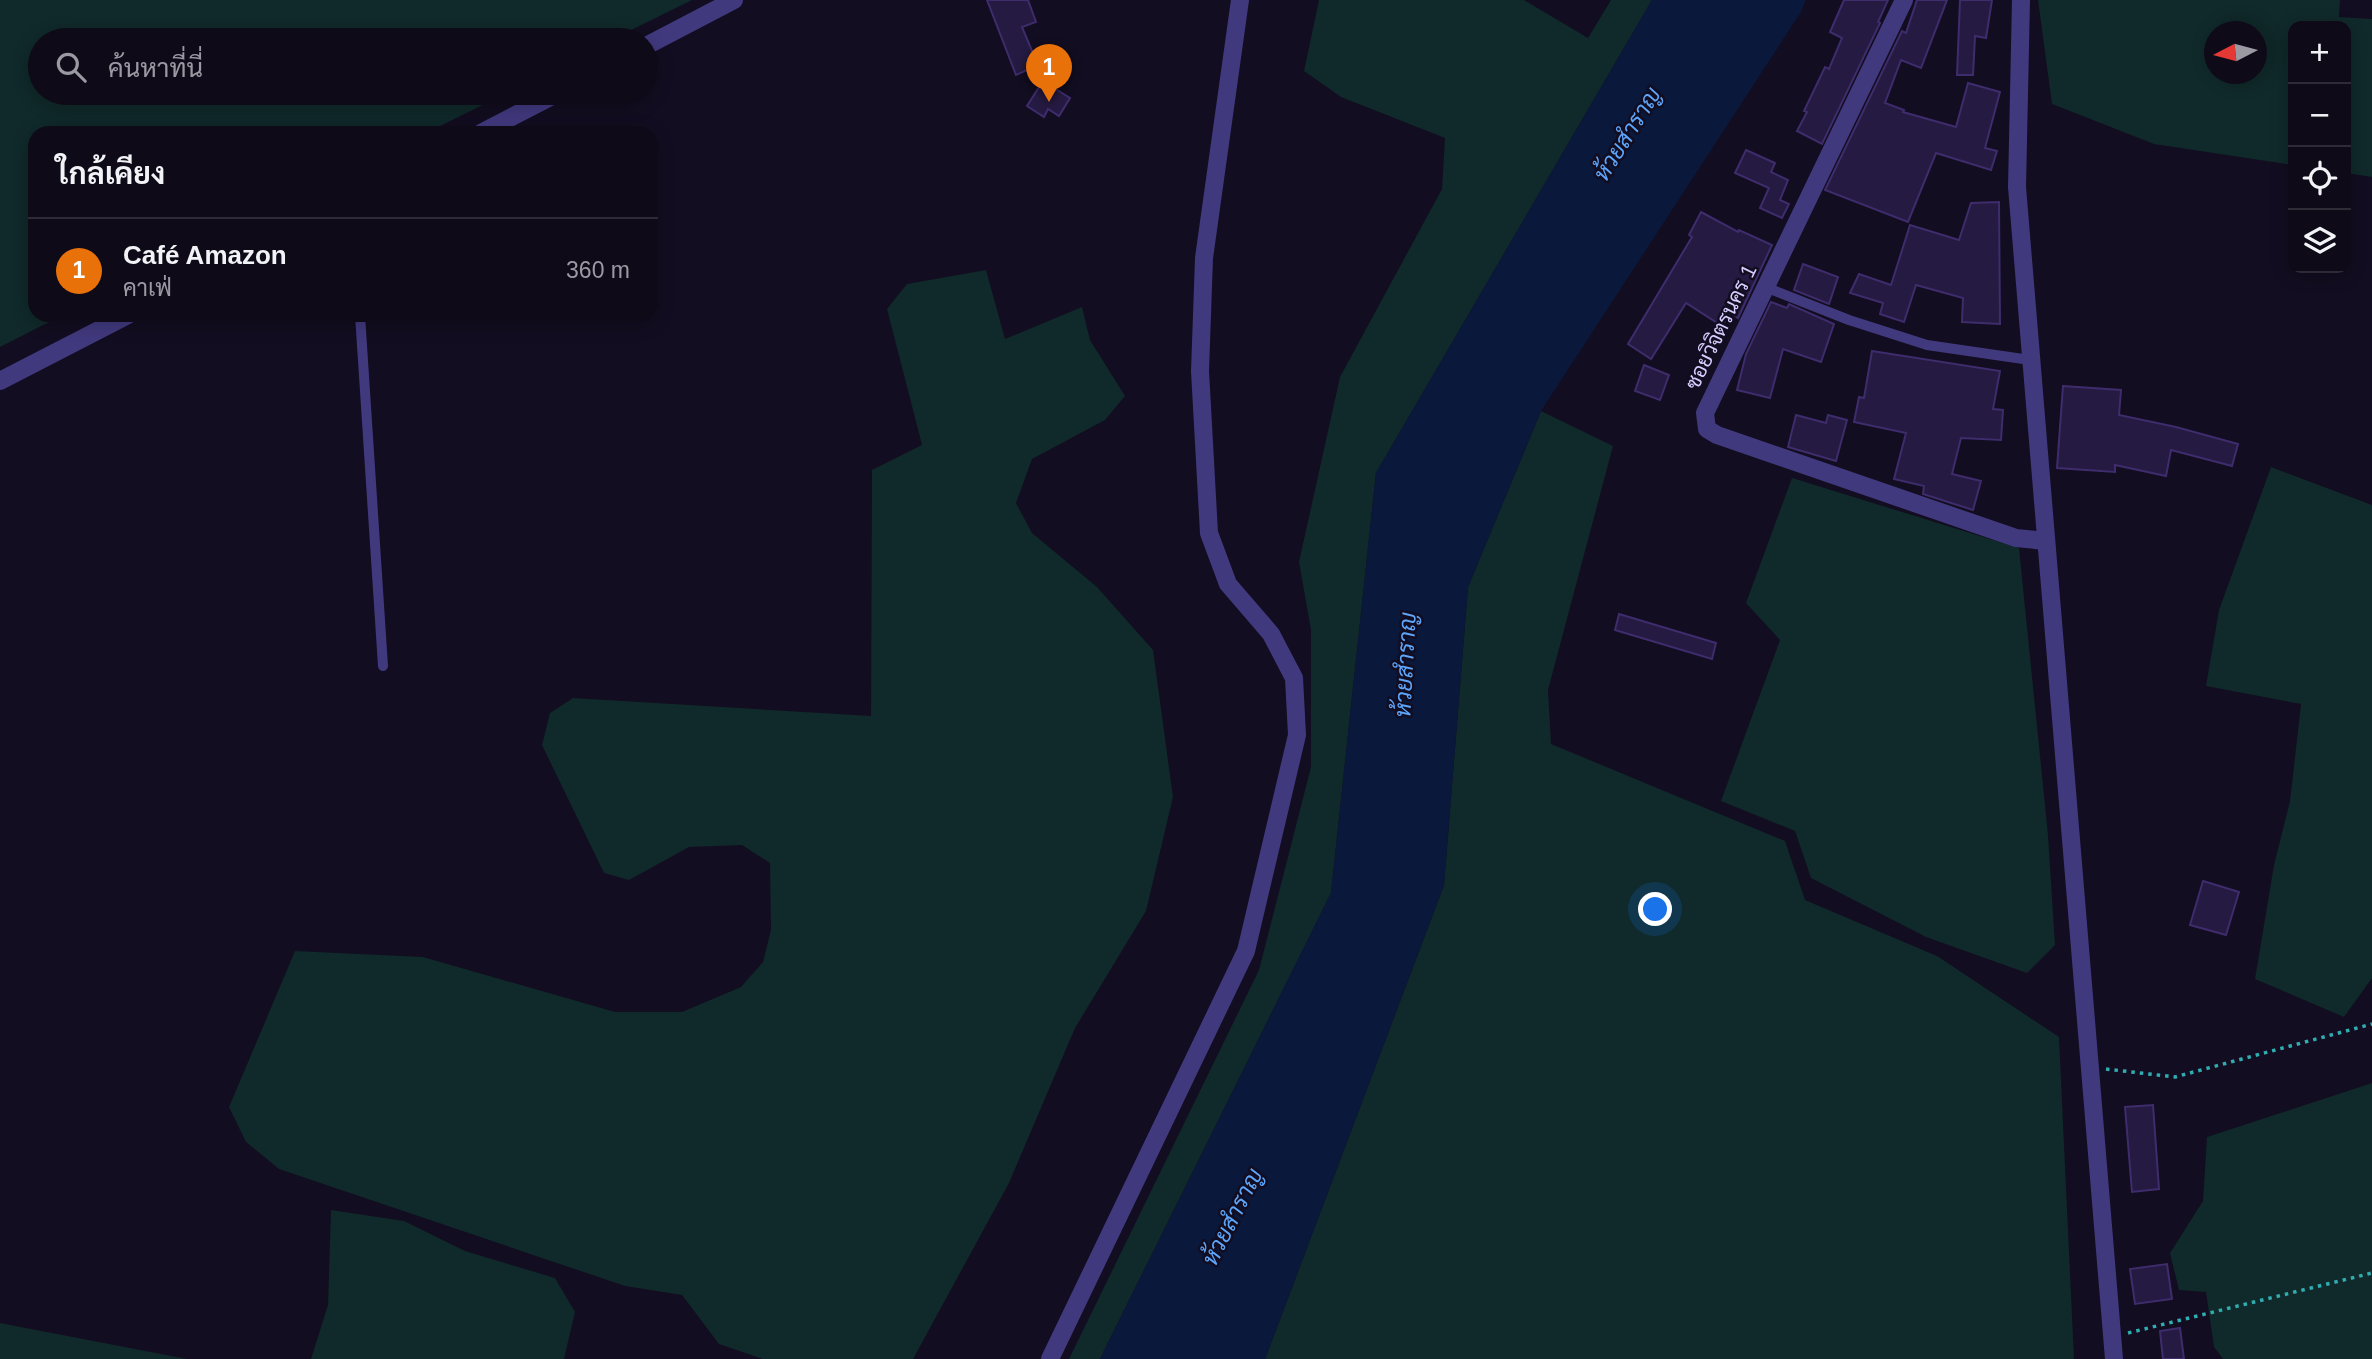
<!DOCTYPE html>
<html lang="th">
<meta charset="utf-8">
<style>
body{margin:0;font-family:Helvetica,Sarabun,sans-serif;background:#171321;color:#f1f3f6}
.controls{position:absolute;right:21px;top:21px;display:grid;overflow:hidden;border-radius:14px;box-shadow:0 4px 18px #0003}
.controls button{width:63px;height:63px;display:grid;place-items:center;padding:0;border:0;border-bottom:2px solid #2e2b37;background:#0e0a18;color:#f1f3f6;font:35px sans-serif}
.compass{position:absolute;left:2204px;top:21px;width:63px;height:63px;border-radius:50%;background:#0e0a18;box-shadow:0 4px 18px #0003;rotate:264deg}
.you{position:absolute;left:1656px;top:910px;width:24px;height:24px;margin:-18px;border:5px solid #fff;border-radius:50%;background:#1a73e8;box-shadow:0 0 0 10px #1a73e833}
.badge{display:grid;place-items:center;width:46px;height:46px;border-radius:50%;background:#7c3aed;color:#fff;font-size:23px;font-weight:700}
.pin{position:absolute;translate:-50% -58px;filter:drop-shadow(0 2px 4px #0008)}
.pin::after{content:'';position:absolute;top:37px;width:24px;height:21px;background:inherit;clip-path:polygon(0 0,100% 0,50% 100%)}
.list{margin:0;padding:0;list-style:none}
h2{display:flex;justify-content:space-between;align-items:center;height:91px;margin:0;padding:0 28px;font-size:30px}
h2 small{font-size:23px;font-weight:400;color:#9b9aa2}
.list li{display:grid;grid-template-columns:46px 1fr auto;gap:21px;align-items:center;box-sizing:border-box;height:105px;padding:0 28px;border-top:2px solid #2e2b37}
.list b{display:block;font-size:26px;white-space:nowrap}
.list p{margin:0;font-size:23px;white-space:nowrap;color:#9b9aa2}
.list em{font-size:23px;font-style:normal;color:#9b9aa2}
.icon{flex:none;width:38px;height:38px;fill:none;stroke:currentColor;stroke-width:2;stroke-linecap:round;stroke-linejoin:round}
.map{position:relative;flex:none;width:2372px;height:1359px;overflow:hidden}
.search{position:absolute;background:#0e0a18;box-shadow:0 4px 18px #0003;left:28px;top:28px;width:630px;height:77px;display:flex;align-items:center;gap:18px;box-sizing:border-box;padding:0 24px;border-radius:38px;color:#9b9aa2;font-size:26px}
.panel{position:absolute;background:#0e0a18;box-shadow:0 4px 18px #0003;left:28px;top:126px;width:630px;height:196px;border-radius:21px}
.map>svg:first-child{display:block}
</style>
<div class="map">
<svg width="2372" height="1359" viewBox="0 0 2372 1359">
<rect width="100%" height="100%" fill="#120d20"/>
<g fill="#10292a" fill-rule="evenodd">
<polygon points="0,0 692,0 611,40 40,40 40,93 507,93 426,133 35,133 35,315 63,315 0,347"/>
<polygon points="1319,0 1524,0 1588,38 1611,0 1652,0 1376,473 1331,893 1100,1359 1069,1359 1259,970 1311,767 1311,630 1299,562 1340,377 1442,189 1445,138 1341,97 1304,71"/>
<path d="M2038,0H2340L2339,17L2372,19V177L2346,173V26H2293V165L2154,144L2052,104ZM2214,32H2256V74H2214Z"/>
<polygon points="986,270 1005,339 1082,307 1090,340 1125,396 1105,420 1032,459 1016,503 1032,533 1097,587 1153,650 1173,797 1146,911 1075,1028 1009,1183 913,1359 763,1359 719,1344 682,1295 625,1286 279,1169 246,1142 229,1107 295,951 423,957 615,1012 682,1012 741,987 763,962 771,930 770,863 742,845 689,847 629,880 604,873 542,745 550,713 573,698 871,716 872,470 922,445 887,309 907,284"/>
<polygon points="1541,411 1613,446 1548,690 1551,744 1785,841 1805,900 1937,956 2059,1037 2074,1359 1265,1359 1444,885 1468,587"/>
<polygon points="2271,467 2372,505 2372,978 2344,1017 2255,979 2274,865 2290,801 2301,704 2206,686 2219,610"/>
<polygon points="1792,478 2019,548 2048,835 2055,945 2027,973 1926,937 1811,878 1795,831 1721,801 1780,640 1746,603"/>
<polygon points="2372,1083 2372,1359 2223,1359 2214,1347 2206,1292 2179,1290 2170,1253 2203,1201 2207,1137"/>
<polygon points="331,1210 404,1221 465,1251 555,1278 575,1312 564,1359 311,1359 328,1305"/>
<polygon points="0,1323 187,1359 0,1359"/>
</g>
<polygon fill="#0a183c" points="1652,0 1806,0 1801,12 1541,411 1468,587 1444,885 1265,1359 1100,1359 1331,893 1376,473"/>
<g fill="#251a41" stroke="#3e2c6c" stroke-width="2">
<polygon points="987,0 1028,0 1036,22 1022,27 1038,65 1016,75"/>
<polygon points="1844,0 1888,0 1878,22 1880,23 1822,144 1797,131 1807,112 1804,111 1825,67 1829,69 1842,38 1830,32"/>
<polygon points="1917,0 1947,0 1921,68 1901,60 1885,103 1904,110 1903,112 1956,127 1968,83 2000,92 1985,148 1997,151 1991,170 1936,153 1908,222 1825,190 1902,31 1906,33"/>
<polygon points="1960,0 1992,0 1986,38 1975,36 1973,75 1957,75"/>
<polygon points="1043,81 1070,98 1059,116 1048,109 1044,117 1027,106"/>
<polygon points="1746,150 1775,163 1771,172 1788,180 1780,200 1789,204 1782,218 1760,208 1769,188 1735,173"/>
<polygon points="1999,202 2000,324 1962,322 1963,298 1916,285 1904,322 1880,314 1883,303 1850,293 1859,274 1891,285 1910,225 1959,240 1971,203"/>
<polygon points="1701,212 1738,232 1739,230 1772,245 1738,318 1730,313 1722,326 1686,303 1651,359 1628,344 1692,237 1689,235"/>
<polygon points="1803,264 1838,277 1829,304 1794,290"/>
<polygon points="1771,302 1787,308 1789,304 1834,324 1821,362 1783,349 1770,398 1737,390 1746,354"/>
<polygon points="1872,351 2000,371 1993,409 2003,410 2001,440 1961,438 1952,474 1981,481 1973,510 1923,494 1924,486 1894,479 1906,433 1854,422 1859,397 1864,398"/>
<polygon points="1644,365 1669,375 1660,400 1635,391"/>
<polygon points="2063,386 2121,390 2119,415 2176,427 2238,444 2232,466 2171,450 2166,476 2115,465 2115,472 2057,468"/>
<polygon points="1796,415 1826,423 1828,415 1847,420 1836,461 1788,447"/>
<polygon points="1619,614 1716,643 1712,659 1615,630"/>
<polygon points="2203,881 2239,892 2226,935 2190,925"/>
<polygon points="2153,1105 2159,1189 2132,1192 2125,1107"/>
<polygon points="2167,1264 2172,1299 2135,1304 2130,1269"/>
<polygon points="2180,1328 2184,1359 2163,1359 2160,1331"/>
</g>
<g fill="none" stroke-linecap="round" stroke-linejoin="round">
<g stroke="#30adb0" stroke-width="3.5" stroke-dasharray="3.5 5" stroke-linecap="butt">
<polyline points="2106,1069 2175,1077 2372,1024"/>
<polyline points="2128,1333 2372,1273"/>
</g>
<g stroke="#41397e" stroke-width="10">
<polyline points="1765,287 1849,320 1927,345 2030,360"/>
<polyline points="360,315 383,666"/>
</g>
<g stroke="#41397e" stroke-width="18">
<polyline points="1904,0 1705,413 1707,429 1717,435 2016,538 2046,541"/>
<polyline points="2021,0 2017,187 2114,1359"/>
<polyline points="1050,1359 1246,951 1297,735 1294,678 1271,634 1228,584 1209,533 1200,371 1204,258 1240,0"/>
</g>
<g stroke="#41397e" stroke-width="18">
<polyline points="646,46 734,0"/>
<polyline points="481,133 558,93"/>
<polyline points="0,381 128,315"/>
</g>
</g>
<g text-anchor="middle" stroke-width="5" stroke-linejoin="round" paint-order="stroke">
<g font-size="21" fill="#d7cdfe" stroke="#120d20">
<text transform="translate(1721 327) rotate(-64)" y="7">ซอยวิจิตรนคร 1</text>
</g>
<g font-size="23" font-style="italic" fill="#5da6fc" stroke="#120d20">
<text transform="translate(1627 134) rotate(-58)" y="8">ห้วยสำราญ</text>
<text transform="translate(1405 665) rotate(-87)" y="8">ห้วยสำราญ</text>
<text transform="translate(1232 1217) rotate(-63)" y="8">ห้วยสำราญ</text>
</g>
</g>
</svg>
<div class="controls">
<button>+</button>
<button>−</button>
<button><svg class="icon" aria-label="locate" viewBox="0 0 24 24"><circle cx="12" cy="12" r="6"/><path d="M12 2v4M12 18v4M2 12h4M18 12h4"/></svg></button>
<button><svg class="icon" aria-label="layers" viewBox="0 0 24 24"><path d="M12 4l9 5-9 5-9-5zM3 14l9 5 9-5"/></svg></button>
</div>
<svg class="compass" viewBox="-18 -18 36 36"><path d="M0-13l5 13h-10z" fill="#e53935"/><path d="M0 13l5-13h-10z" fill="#9b9aa2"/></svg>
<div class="you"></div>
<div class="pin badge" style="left:1049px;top:102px;background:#e8710a">1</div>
<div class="search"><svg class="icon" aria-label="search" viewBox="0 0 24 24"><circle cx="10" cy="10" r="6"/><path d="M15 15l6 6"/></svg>ค้นหาที่นี่</div>
<section class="panel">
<h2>ใกล้เคียง<small></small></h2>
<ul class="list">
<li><span class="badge" style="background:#e8710a">1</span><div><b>Café Amazon</b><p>คาเฟ่</p></div><em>360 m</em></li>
</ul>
</section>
</div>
